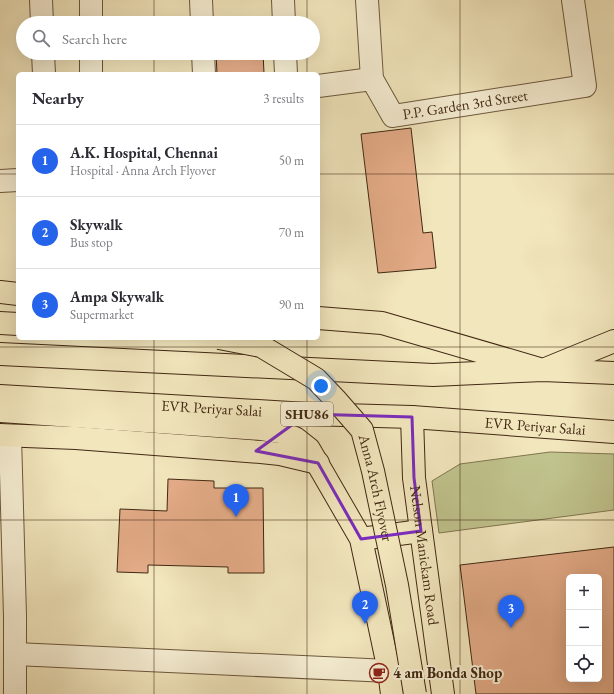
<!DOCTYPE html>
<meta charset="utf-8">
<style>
body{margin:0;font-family:"EB Garamond",serif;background:#f2f2f3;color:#2b2b33}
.controls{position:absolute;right:12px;bottom:12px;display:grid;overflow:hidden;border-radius:6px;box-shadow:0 4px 16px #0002}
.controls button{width:36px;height:36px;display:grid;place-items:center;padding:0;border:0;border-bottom:1px solid #e1e1e2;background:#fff;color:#2b2b33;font:20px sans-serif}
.you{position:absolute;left:321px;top:386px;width:14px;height:14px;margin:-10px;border:3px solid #fff;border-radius:50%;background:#1a73e8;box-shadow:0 0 0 6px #1a73e833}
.badge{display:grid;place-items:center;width:26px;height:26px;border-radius:50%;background:#2563eb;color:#fff;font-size:13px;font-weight:700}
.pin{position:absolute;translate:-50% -33px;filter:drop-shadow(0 1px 2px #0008)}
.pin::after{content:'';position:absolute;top:21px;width:14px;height:12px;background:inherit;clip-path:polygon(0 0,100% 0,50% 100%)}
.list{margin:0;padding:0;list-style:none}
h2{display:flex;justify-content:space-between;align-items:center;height:52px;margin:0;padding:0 16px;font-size:17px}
h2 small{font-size:13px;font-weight:400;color:#7c7c81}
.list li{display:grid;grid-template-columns:26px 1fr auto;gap:12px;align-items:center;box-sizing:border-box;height:72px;padding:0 16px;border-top:1px solid #e1e1e2}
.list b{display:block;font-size:15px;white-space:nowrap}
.list p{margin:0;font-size:13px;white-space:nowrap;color:#7c7c81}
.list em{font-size:13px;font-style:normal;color:#7c7c81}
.icon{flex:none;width:22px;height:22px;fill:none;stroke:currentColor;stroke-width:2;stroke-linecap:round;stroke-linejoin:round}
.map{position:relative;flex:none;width:614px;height:694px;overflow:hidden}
.search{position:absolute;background:#fff;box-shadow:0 4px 16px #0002;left:16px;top:16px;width:304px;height:44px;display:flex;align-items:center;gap:10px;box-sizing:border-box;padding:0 14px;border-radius:22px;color:#7c7c81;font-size:15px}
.panel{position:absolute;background:#fff;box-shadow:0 4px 16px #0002;left:16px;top:72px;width:304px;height:268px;border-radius:6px}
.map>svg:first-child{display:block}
</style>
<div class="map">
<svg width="614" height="694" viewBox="0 0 614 694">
<rect width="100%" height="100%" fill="#f2e6bd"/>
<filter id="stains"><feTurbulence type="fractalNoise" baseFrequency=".005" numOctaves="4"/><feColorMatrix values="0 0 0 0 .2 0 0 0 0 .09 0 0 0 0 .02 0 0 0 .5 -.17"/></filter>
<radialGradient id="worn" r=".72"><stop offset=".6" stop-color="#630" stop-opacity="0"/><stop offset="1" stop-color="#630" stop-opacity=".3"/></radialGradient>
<polygon fill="#c0c38d" stroke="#807650" points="550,452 614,454 614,510 439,533 432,481 460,464"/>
<g fill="#e3ab87" stroke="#412812" fill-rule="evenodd">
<polygon points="216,53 263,53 264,73 217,74"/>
<polygon points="411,128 423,233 432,232 436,268 378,273 361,134"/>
<polygon points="168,479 214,481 214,488 263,488 264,573 228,573 228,567 148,565 148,573 117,572 120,509 167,511"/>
<path d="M614,547V694H476L460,565ZM569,577H599V679H569Z"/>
</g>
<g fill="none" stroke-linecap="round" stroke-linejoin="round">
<defs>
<g id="minor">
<polyline points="41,0 42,23"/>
<polyline points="91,0 91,23"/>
<polyline points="201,0 202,23"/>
<polyline points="283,0 284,23"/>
<polyline points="367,0 372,79"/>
<polyline points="43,53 44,74"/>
<polyline points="91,53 91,74"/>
<polyline points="203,53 204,74"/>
<polyline points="285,53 286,74"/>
<path id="s1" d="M318,86L372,79L393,116L585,86L573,0"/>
<polyline points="0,181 18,180"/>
<polyline points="10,436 15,616 15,694"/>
<polyline points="15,654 389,671"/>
</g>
<g id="major">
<polyline points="0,292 18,294"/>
<polyline points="318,318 382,323 543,370 614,341"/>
<polyline points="0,323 18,324"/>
<polyline points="0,354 433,375 543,370 614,373"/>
<path id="s2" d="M0,396L307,414L412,417L614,432"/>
<polyline points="0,411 261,429 281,432 295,438 309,449 361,539 389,671 392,694"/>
<path id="s3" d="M412,417L414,478L443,694"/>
<polyline points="0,435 76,438 261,452 280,454 318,463"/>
<polyline points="368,538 421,531"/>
</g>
</defs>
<use href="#minor" stroke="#6d583d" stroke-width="24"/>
<use href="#major" stroke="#412812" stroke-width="24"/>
<use href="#minor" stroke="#f7efd4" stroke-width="22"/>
<use href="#major" stroke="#f2e6bd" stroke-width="22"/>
<defs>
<g id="major-bridge">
<path id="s4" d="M219,338L261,346L316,379L335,399L362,430L373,471L397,585L415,694"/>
</g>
</defs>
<use href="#major-bridge" stroke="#412812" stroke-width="24" stroke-linecap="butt"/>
<use href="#major-bridge" stroke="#f2e6bd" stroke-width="22"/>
</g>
<path fill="none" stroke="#7b2cbf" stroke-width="3" stroke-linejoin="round" d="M307,414L412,417L414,478L421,531L361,539L318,463L256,451Z"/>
<path fill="none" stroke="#412812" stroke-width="1" stroke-opacity="0.55" d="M154,0V23M307,0V23M460,0V694M154,53V74M307,53V74M0,174H18M318,174H614M154,338V694M307,338V694M0,347H614M0,520H614"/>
<defs>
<symbol id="cafe-ring" viewBox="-11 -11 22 22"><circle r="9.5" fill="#f7efd4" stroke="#8f2418" stroke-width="1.5"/><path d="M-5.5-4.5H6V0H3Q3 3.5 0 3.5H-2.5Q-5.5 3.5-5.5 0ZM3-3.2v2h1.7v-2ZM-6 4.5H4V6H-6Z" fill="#8f2418"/></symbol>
</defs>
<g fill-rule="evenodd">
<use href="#cafe-ring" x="368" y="662" width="22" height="22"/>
</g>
<g text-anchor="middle" stroke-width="4" stroke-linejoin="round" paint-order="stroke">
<rect fill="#f7efd4" stroke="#78644c" stroke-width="1" x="281" y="402" width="52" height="24" rx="3"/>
<g font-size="14" font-weight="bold" fill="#412812">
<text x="307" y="419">SHU86</text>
</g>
<g font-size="15" fill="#412812" stroke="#f7efd4">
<text dy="5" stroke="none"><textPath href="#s1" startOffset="170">P.P. Garden 3rd Street</textPath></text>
<text dy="5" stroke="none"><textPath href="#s2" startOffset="212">EVR Periyar Salai</textPath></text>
<text dy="5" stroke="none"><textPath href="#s2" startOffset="536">EVR Periyar Salai</textPath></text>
<text dy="5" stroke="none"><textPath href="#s4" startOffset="235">Anna Arch Flyover</textPath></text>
<text dy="5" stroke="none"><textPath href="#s3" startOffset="139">Nelson Manickam Road</textPath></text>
</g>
<g font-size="15" font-weight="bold" fill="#412812" stroke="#f7efd4" text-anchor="start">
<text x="393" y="678">4 am Bonda Shop</text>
</g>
</g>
<rect width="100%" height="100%" filter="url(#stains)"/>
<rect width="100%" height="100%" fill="url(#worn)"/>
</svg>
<div class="controls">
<button>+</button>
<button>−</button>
<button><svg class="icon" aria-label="locate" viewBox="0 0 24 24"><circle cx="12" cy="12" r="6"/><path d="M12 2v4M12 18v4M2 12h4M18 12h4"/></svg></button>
</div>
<div class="you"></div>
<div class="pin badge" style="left:236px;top:517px">1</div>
<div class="pin badge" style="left:365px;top:624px">2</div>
<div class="pin badge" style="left:511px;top:628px">3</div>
<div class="search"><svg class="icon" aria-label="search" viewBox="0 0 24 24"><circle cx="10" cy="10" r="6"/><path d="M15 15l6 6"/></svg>Search here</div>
<section class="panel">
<h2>Nearby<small>3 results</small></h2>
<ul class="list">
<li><span class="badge">1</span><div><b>A.K. Hospital, Chennai</b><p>Hospital · Anna Arch Flyover</p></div><em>50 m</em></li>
<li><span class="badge">2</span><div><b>Skywalk</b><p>Bus stop</p></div><em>70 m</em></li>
<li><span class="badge">3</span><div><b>Ampa Skywalk</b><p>Supermarket</p></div><em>90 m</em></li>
</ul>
</section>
</div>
